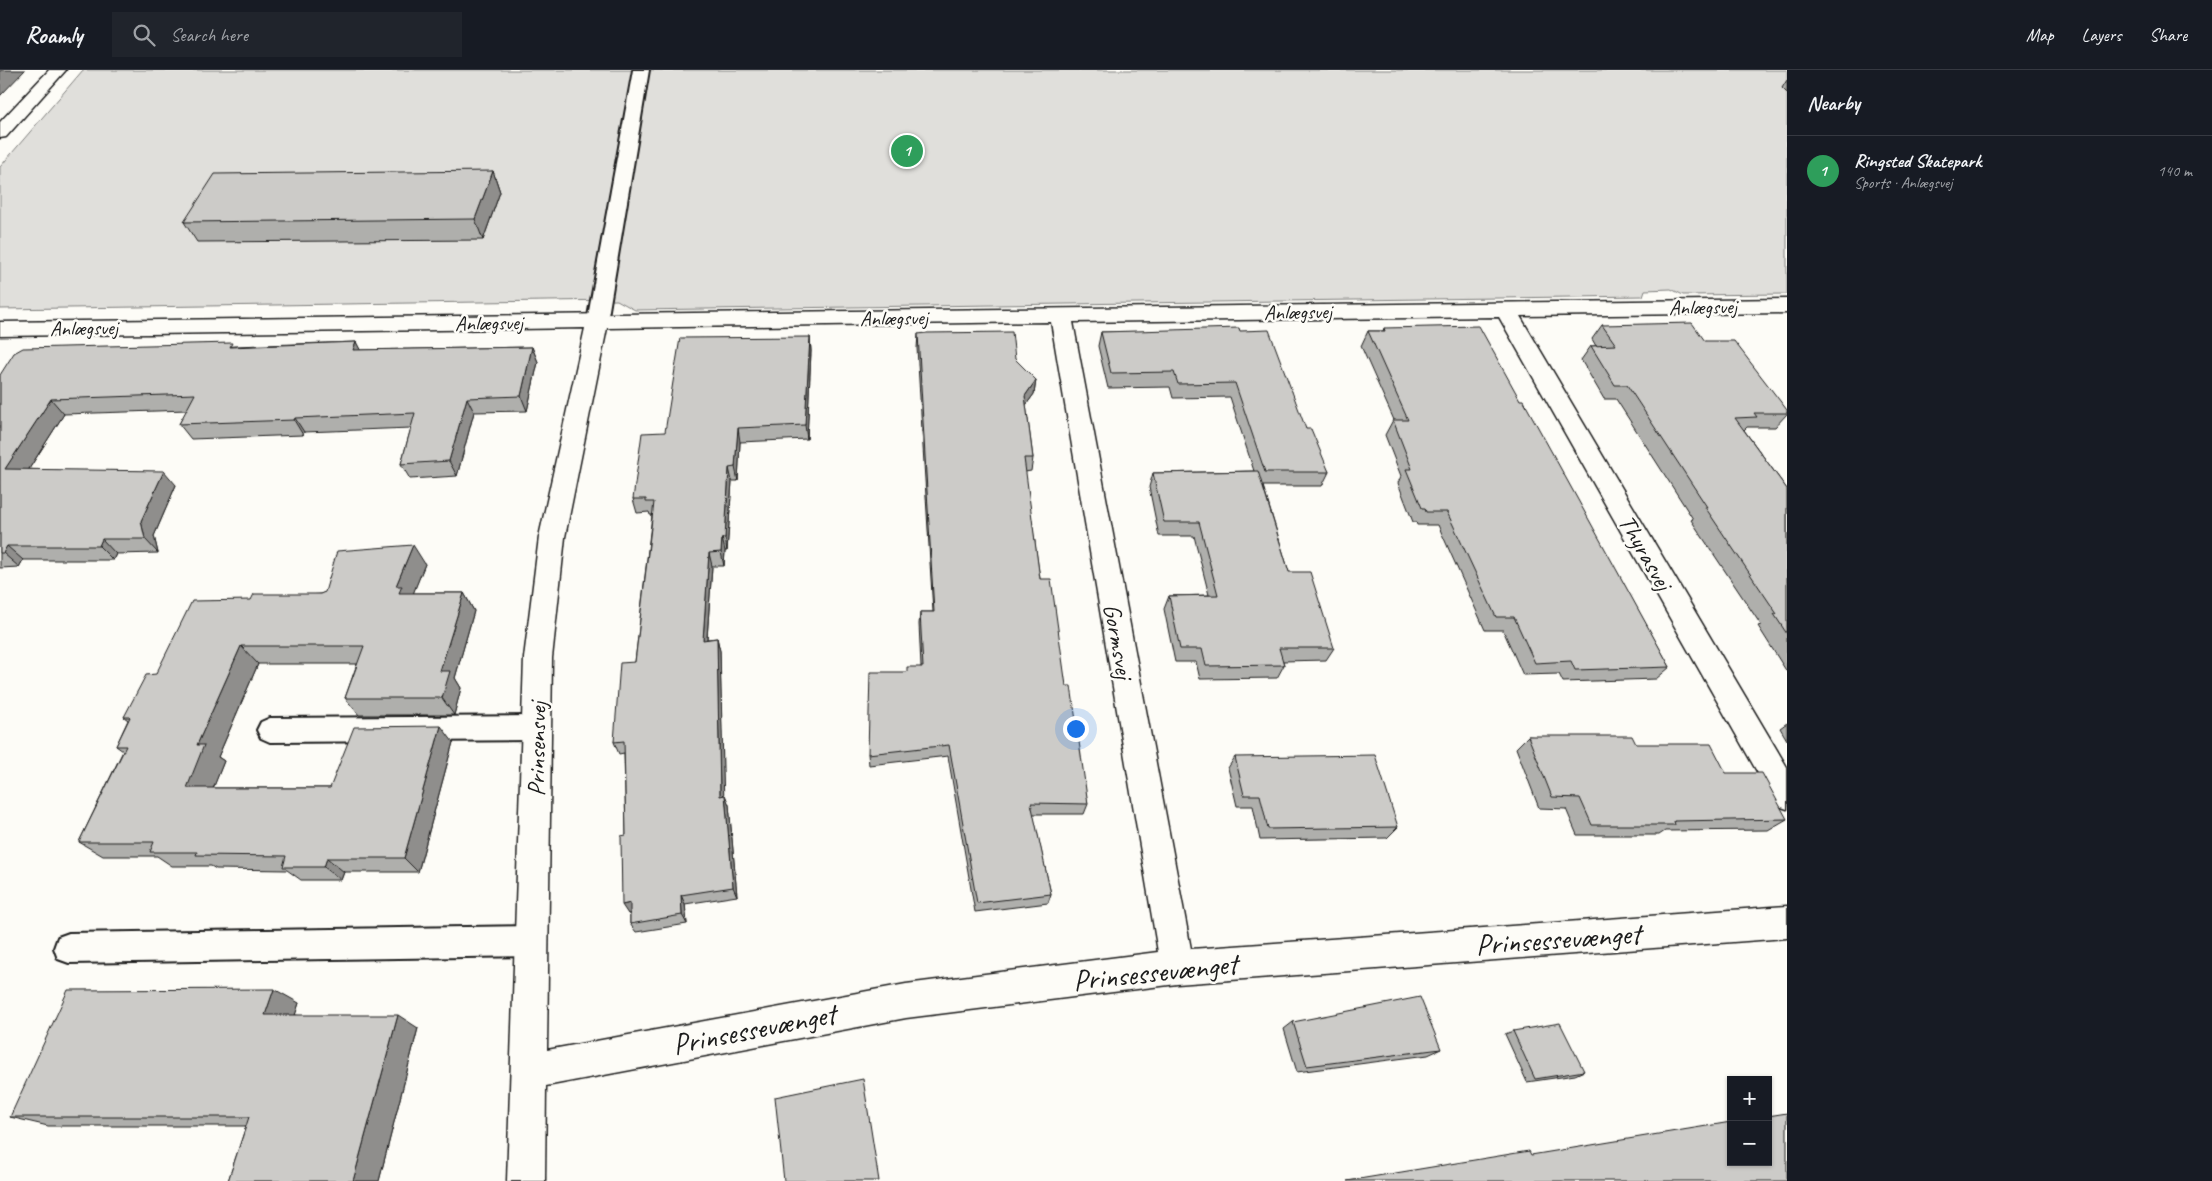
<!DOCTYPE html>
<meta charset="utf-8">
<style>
body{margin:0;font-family:Caveat,sans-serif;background:#20242c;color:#f1f3f6}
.controls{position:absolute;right:15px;bottom:15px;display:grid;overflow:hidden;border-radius:0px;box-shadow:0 1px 4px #0004}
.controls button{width:45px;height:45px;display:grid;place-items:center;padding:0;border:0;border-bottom:1px solid #363941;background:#171b24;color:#f1f3f6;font:25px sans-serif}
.you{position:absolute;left:1075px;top:658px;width:18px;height:18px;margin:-12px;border:4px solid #fff;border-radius:50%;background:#1a73e8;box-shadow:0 0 0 8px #1a73e833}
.badge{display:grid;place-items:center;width:32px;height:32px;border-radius:50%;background:#d1495b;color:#fff;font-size:16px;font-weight:700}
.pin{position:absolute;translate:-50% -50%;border:2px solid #fff;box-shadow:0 1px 5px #0006}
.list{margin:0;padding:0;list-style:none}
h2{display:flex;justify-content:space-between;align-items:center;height:65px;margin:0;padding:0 20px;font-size:21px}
h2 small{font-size:16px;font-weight:400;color:#9ea1a6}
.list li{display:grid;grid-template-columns:32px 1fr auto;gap:15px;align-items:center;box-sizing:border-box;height:70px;padding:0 20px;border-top:1px solid #363941}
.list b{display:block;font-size:19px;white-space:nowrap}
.list p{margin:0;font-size:16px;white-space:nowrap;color:#9ea1a6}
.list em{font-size:16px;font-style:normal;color:#9ea1a6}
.icon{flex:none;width:28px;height:28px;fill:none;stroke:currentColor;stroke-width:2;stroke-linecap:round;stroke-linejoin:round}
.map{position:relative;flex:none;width:1787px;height:1111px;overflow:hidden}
header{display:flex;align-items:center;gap:30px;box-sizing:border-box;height:70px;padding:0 25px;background:#171b24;border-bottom:1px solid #363941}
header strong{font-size:24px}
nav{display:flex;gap:28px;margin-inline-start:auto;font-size:18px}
.search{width:350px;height:45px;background:#20242c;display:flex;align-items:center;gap:12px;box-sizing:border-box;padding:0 18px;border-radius:0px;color:#9ea1a6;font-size:19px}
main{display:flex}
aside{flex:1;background:#171b24}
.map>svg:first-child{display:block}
</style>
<header>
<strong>Roamly</strong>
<div class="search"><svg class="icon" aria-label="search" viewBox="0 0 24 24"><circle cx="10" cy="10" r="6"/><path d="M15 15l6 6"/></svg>Search here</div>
<nav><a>Map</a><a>Layers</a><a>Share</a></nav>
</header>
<main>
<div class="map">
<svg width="1787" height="1111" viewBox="0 0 1787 1111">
<rect width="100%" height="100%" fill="#fdfcf7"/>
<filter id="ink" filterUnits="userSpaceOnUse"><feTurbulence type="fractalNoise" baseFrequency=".02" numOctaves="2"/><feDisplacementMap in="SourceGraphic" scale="10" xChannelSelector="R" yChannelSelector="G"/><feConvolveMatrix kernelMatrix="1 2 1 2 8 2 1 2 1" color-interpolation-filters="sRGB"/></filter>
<g filter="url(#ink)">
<polygon fill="#e0dfdb" stroke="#7e7e7c" points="83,0 1787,0 1787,224 1683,225 1671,219 1645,220 1643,226 635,240 617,230 0,239 0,97"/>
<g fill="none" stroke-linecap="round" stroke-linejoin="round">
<defs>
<g id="service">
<polygon points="633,0 649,0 607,252 604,257 597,258 590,257 587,252"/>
<polygon points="537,646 546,650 550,658 546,666 537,670 270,672 261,668 257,660 261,652 270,648"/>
<polygon points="531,856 542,860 546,871 542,882 531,886 69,893 58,889 54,878 58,867 69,863"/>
</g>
<g id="minor">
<polygon points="49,0 66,0 6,67 0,68 0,52"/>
<path d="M1787,229V243L1520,246L1787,697V739L1776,735L1499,247L1073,252L1191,879L1787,836V868L1177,914L906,948L546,1016L545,1111H507L524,588L539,467L585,258L0,266V252ZM1051,252L1158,882L906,914L547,980L552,588L565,467L607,258Z"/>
</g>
</defs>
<use href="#service" stroke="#1c1c1c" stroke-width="4"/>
<use href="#minor" stroke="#1c1c1c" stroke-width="3"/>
<use href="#service" fill="#fdfcf7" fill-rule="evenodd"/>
<use href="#minor" fill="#fdfcf7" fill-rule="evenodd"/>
</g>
<g fill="#afafac" stroke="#1c1c1c">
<polygon points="1787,10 1787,23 1782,18"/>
<polygon points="493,101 500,122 483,170 197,172 184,152"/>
<polygon points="1602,255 1705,271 1787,340 1787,344 1775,357 1747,357 1744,360 1787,419 1787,602 1758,556 1761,555 1691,450 1693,449 1616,329 1604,329 1581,290 1591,276 1596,276 1592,269"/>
<polygon points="1384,258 1520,330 1670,597 1656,609 1563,612 1559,604 1523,605 1503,560 1485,560 1438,455 1417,455 1416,452 1413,452 1398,413 1401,406 1385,365 1393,350 1394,350 1361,276 1368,261 1383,261"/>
<polygon points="1240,261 1306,359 1329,402 1322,416 1263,416 1289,502 1334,578 1326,590 1283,591 1284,595 1277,608 1200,609 1196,592 1175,592 1164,539 1169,526 1209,525 1194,466 1159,466 1149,417 1153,403 1254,401 1230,327 1173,328 1170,317 1108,318 1098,276 1101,262"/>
<polygon points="918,264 1015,289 1036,310 1034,324 1026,335 1033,388 1031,401 1025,402 1040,509 1066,616 1088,734 1084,744 1033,744 1051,824 1048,833 975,842 948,686 869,695 868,684 907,602 921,597 919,554 920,542 933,542 917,278"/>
<polygon points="810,267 811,281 807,369 740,372 738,411 732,411 727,481 725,481 724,496 712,496 707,569 717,568 720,581 723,725 725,725 729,735 737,826 685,834 687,854 636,862 630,854 630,844 628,844 624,683 619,684 614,672 635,592 652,445 650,445 649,442 637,443 633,429 665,362"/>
<polygon points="356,272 360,280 532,277 538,292 527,341 474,342 457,406 410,409 401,394 411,358 304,362 303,365 191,369 179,354 187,340 64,344 29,399 176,415 154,466 158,483 116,484 113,490 23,490 19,497 0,498 0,305 234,276"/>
<polygon points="425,494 413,523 464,523 474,541 455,608 461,618 454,645 359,645 345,628 357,594 258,594 218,687 224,691 213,718 330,718 453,672 418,802 344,802 341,810 301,810 287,800 216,799 211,796 172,796 157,786 103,786 79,772 123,681 116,676 128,650 124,647 156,604 251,530 320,524"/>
<polygon points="1787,653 1787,670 1780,658"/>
<polygon points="1528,666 1636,674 1726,703 1787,749 1768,760 1665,761 1659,765 1577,765 1566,739 1539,738 1516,678"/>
<polygon points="1235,687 1398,757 1387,768 1260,770 1253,736 1237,736 1228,698"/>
<polygon points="299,933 295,945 418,958 379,1111 228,1111 246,1056 48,1056 10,1047"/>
<polygon points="1293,952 1441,979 1428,985 1297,1002 1284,959"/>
<polygon points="1513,961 1584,1001 1575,1005 1527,1012 1505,964"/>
</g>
<g fill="#8f8e8c" stroke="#1c1c1c">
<polygon points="0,0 25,0 0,26"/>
<polygon points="493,101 500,122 483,170 475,149"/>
<polygon points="810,267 811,281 807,369 805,355"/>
<polygon points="356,272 364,287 353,280"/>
<polygon points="532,277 538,292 527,341 521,326"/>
<polygon points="1036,310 1034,324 1023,339 1025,326"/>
<polygon points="467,328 474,342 457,406 449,391"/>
<polygon points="51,329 64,344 20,413 5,399"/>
<polygon points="295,348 304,362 303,365 294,350"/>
<polygon points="738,358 740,372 738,411 735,397"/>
<polygon points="729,398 732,411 727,481 725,468"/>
<polygon points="164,401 176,415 154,466 158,483 145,469 141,451"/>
<polygon points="722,468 725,481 724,496 721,482"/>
<polygon points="102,469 116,484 113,490 99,476"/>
<polygon points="413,475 425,494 411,529 399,523 396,516"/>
<polygon points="7,476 23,490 19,497 3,483"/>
<polygon points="709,483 712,496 706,582 703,570"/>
<polygon points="464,523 474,541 455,608 461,618 454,645 442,628 440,601"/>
<polygon points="717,568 720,581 724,736 720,726"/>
<polygon points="241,576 258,594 218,687 224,691 207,734 187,718 197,675"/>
<polygon points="441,656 453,672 418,802 404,788"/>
<polygon points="725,725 729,735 737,826 733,817"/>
<polygon points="327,788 344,802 341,810 324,797"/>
<polygon points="681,825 685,834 687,854 682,845"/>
<polygon points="630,833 636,842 628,844 622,835"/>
<polygon points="274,919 299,933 291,958 265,945"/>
<polygon points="398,945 418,958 379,1111 353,1111"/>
</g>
<g fill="#cccbc8" stroke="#1c1c1c">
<polygon points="493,101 475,149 184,152 215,104"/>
<polygon points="1692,253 1705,271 1734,271 1787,340 1787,343 1754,343 1757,347 1735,348 1787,419 1787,564 1774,544 1777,544 1705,437 1707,437 1627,315 1615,315 1591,276 1616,275 1602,255"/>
<polygon points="1479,256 1520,330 1523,330 1670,597 1575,600 1571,591 1535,593 1514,547 1496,547 1447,442 1426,442 1425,438 1422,438 1406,399 1412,399 1393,350 1408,350 1368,261 1385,261 1384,258"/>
<polygon points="1239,258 1240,261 1269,260 1306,359 1311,359 1329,402 1265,402 1235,313 1178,314 1174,302 1111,303 1101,262"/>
<polygon points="1012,262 1015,289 1036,310 1025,326 1033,388 1024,388 1040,509 1051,509 1066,616 1071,616 1088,734 1031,733 1051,824 977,833 949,675 868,684 870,602 907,602 907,597 923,597 920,542 934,542 918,264 926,263"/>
<polygon points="810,267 805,355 738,358 735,397 729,398 725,468 722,468 721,482 709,483 703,570 717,568 720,726 725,725 733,817 681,825 682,845 630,854 630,833 622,835 621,766 626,765 624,671 614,672 620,593 635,592 654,432 646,432 646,429 633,429 642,363 665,362 680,268"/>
<polygon points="356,272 353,280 532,277 521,326 467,328 449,391 401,394 415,343 295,348 294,350 179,354 195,324 51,329 5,399 164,401 141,451 145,469 102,469 99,476 7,476 3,483 0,483 0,305 14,283 23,278 232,273 230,277"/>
<polygon points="1258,401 1289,502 1310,502 1334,578 1279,578 1284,595 1206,596 1202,579 1180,579 1169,526 1218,525 1199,452 1164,452 1153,403"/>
<polygon points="413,475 396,516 402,516 399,523 464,523 440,601 450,601 442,628 345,628 364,576 241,576 197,675 204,675 187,718 330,718 354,657 441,656 404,788 327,788 324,797 283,797 286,786 196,785 197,782 150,782 154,772 79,772 126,676 116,676 130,647 124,647 146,605 156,604 192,531 251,530 254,524 320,524 325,522 337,481"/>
<polygon points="1528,666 1632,666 1636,674 1711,674 1726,703 1762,703 1787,749 1674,751 1675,755 1592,755 1580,728 1552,727"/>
<polygon points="1375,685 1398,757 1268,759 1260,725 1244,725 1235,687"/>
<polygon points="274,919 265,945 398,945 353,1111 228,1111 249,1047 10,1047 68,920"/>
<polygon points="1420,927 1441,979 1307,996 1293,952"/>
<polygon points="1560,953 1584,1001 1535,1009 1513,961"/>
<polygon points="863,1009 879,1111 784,1111 775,1027"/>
<polygon points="1787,1043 1787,1111 1347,1111 1529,1081 1531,1085 1731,1052 1731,1092 1768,1092 1768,1046"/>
</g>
</g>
<g text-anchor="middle" stroke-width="5" stroke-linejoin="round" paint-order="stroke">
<g font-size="21" fill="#1c1c1c" stroke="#fdfcf7">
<text transform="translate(1703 237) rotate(-1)" y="7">Anlægsvej</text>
<text transform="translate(1298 242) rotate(-1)" y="7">Anlægsvej</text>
<text transform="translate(894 248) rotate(-1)" y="7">Anlægsvej</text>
<text transform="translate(489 253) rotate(-1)" y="7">Anlægsvej</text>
<text transform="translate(84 258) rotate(-1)" y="7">Anlægsvej</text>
</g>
<g font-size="25" fill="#1c1c1c" stroke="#fdfcf7">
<text transform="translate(1646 482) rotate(60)" y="9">Thyrasvej</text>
<text transform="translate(1119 571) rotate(80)" y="9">Gormsvej</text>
<text transform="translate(536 679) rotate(-89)" y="9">Prinsensvej</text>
</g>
<g font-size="30" fill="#1c1c1c" stroke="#fdfcf7">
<text transform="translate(1558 869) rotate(-4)" y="10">Prinsessevænget</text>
<text transform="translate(1155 902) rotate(-6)" y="10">Prinsessevænget</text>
<text transform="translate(754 959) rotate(-11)" y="10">Prinsessevænget</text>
</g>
</g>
</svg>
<div class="controls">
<button>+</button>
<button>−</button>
</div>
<div class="you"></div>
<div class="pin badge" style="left:907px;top:81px;background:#2e9e5b">1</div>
</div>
<aside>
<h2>Nearby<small></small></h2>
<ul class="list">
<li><span class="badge" style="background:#2e9e5b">1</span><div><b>Ringsted Skatepark</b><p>Sports · Anlægsvej</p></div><em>140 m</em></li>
</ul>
</aside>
</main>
